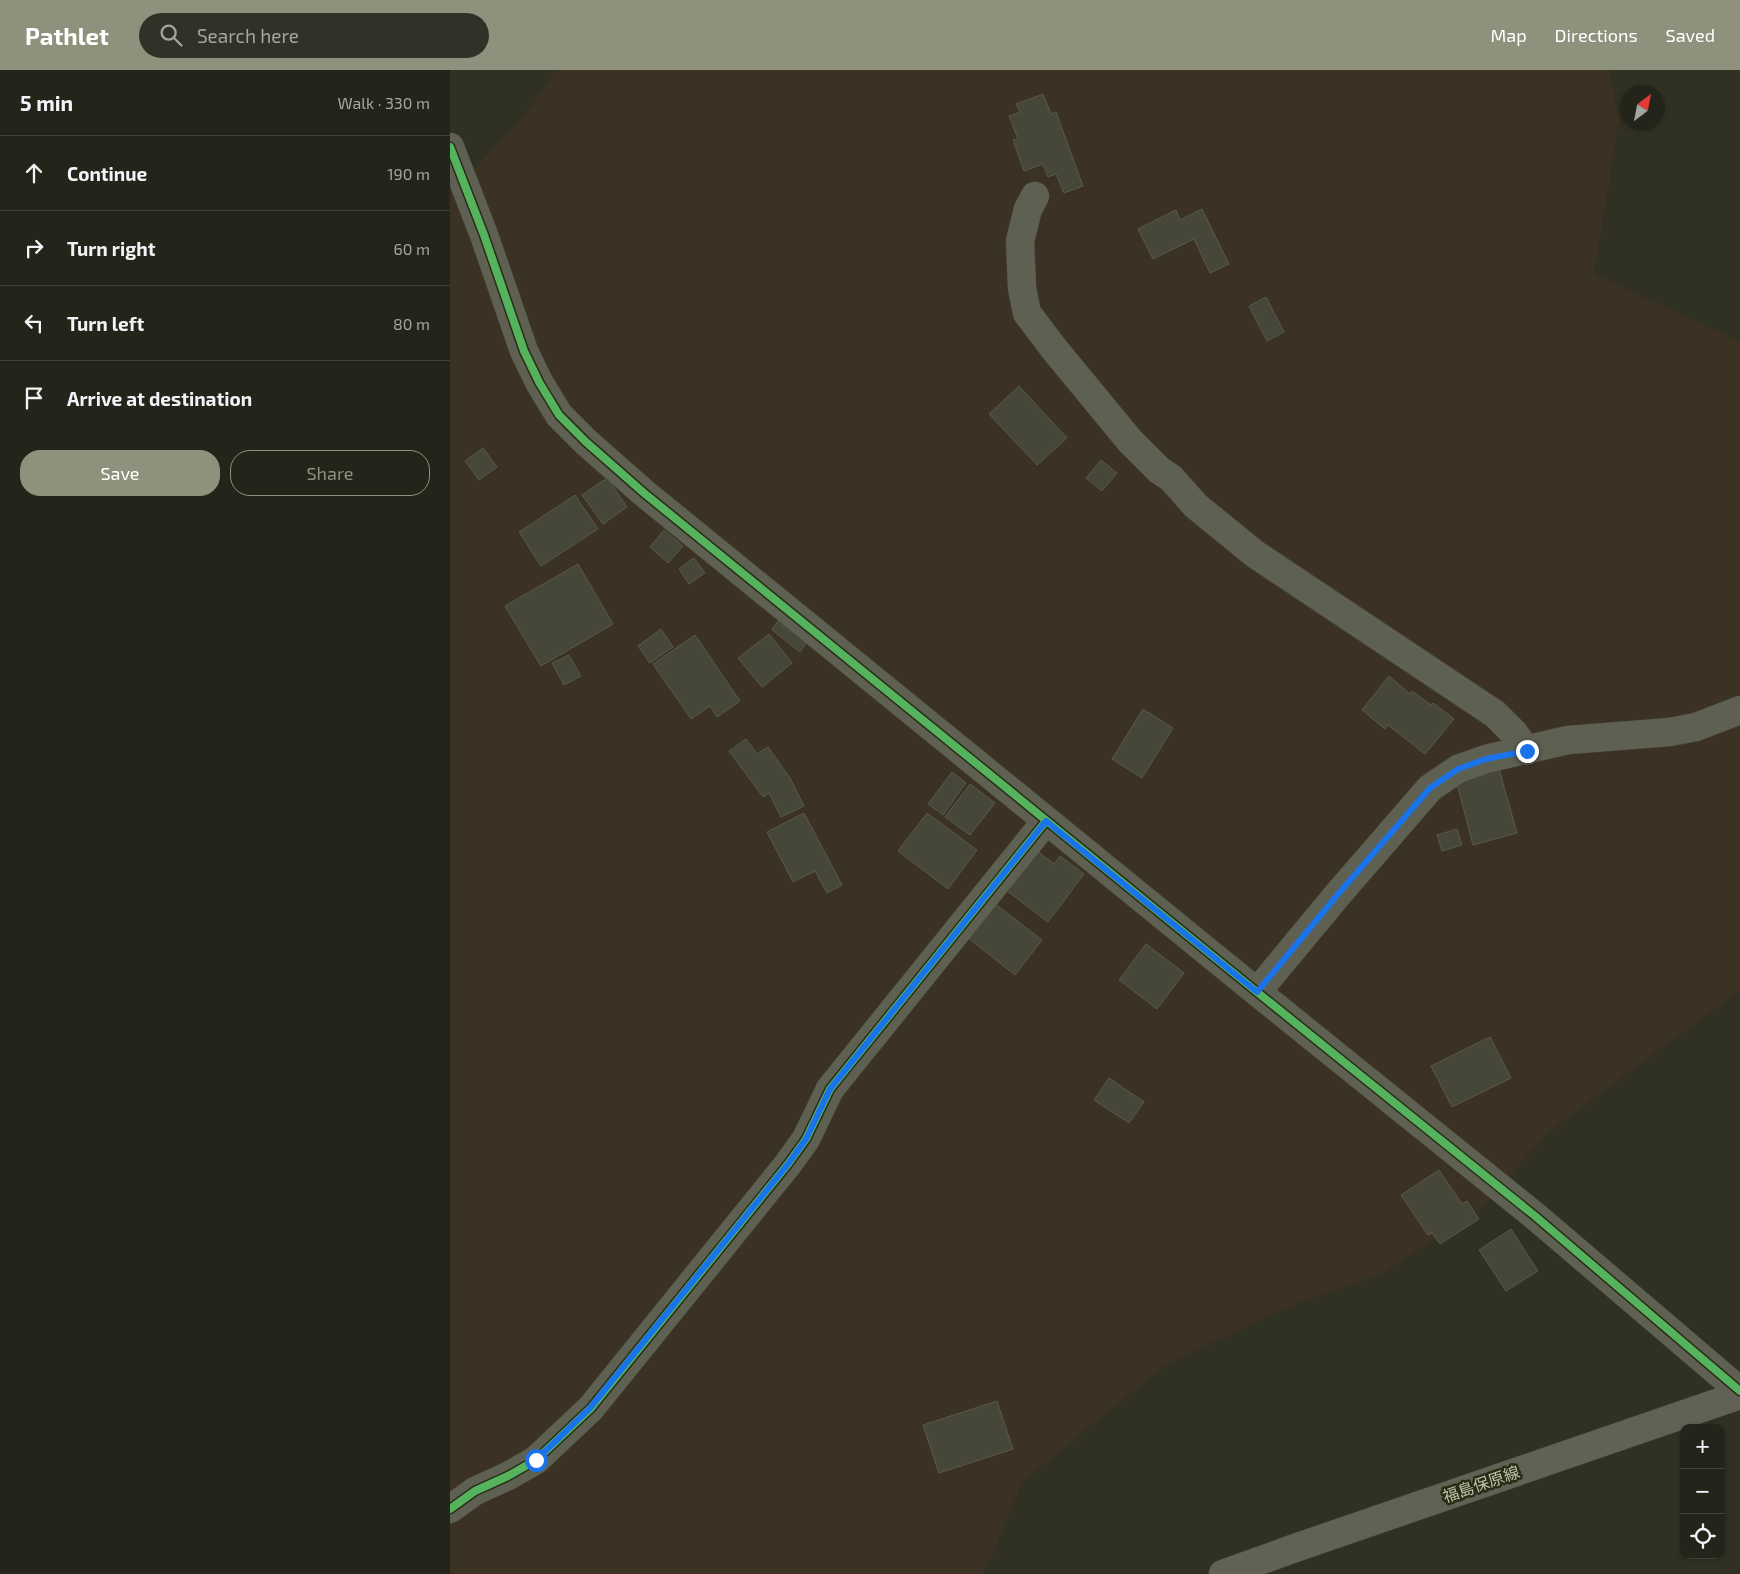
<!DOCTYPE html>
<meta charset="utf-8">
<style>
body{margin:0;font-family:"Exo 2","Noto Sans JP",sans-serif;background:#303127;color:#f1f3f6}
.controls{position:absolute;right:15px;bottom:15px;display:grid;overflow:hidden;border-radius:10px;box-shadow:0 1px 4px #0004}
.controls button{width:45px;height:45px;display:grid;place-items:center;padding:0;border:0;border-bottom:1px solid #414239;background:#24251a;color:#f1f3f6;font:25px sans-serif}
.compass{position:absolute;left:1170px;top:15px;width:45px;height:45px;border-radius:50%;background:#24251a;box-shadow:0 1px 4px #0004;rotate:32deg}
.stop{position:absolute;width:15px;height:15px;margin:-11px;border:4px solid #1a73e8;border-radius:50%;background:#fff}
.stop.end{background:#1a73e8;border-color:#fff;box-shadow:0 1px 5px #0008}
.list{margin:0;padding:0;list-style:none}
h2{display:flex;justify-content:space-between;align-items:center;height:65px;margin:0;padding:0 20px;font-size:21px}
h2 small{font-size:16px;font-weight:400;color:#a3a5a2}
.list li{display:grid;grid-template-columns:32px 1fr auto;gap:15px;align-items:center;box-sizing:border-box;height:75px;padding:0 20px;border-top:1px solid #414239}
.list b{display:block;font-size:19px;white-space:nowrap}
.list em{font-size:16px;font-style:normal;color:#a3a5a2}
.actions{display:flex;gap:10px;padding:15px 20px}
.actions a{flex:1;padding:11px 0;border:1px solid #8e917b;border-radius:20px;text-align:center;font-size:18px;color:#8e917b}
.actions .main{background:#8e917b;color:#fff}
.icon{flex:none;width:28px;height:28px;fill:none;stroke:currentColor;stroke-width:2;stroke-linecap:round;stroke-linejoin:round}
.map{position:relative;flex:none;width:1290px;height:1504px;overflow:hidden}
header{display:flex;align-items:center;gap:30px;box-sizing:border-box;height:70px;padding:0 25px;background:#8e917b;color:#fff}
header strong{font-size:24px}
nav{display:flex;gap:28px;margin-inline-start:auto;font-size:18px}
.search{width:350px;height:45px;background:#303127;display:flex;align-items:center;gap:12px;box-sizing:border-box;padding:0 18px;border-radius:28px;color:#a3a5a2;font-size:19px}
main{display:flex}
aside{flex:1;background:#24251a}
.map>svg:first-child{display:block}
</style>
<header>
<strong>Pathlet</strong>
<div class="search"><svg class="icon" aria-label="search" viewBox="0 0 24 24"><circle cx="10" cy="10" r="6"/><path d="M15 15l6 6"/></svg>Search here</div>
<nav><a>Map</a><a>Directions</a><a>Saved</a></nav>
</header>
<main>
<aside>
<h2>5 min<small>Walk · 330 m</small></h2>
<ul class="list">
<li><svg class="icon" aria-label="ahead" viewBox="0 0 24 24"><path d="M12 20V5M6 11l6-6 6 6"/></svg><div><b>Continue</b></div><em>190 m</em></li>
<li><svg class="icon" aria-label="right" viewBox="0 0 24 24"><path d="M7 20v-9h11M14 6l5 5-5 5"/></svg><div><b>Turn right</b></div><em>60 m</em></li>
<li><svg class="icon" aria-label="left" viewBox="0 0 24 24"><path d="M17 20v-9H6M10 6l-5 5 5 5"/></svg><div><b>Turn left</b></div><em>80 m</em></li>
<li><svg class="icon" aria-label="arrive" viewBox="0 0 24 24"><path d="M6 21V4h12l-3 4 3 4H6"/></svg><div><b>Arrive at destination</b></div></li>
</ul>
<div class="actions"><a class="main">Save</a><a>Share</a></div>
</aside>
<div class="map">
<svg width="1290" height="1504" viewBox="0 0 1290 1504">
<rect width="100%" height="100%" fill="#303123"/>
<polygon fill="#3c3224" points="106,0 1159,0 1169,50 1144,204 1290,272 1290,920 1098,1062 1036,1134 937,1201 831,1240 714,1296 572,1412 534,1504 0,1504 0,115 6,119 75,45"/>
<g fill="#464739" stroke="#575a4a">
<polygon points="593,24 601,44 606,42 633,116 614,123 606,104 598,107 593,94 574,101 563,70 568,69 559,46 570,42 566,34"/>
<polygon points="752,139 779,194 760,203 744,169 703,189 688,159 726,140 730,150"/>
<polygon points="816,227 834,262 817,271 799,236"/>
<polygon points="569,316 617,368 587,395 539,344"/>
<polygon points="33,378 47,397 29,410 15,391"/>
<polygon points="651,390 667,403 652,421 636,408"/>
<polygon points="157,408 177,437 153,454 132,425"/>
<polygon points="125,425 148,459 91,496 69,462"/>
<polygon points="214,460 233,476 218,493 200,477"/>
<polygon points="244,488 255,503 239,514 229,499"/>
<polygon points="128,494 163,554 91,596 55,536"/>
<polygon points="328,551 356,573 350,582 322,560"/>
<polygon points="211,559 223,577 200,593 188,576"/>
<polygon points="319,564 342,593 312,617 288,588"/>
<polygon points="245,565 290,631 267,647 260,636 241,649 203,594"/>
<polygon points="119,585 131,606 114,615 102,593"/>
<polygon points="939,606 960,624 962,621 981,635 983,633 1004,649 975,684 938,655 935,659 912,640"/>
<polygon points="693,639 723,658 692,708 662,689"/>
<polygon points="296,669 307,684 318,677 340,708 354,736 331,747 319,723 313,727 279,681"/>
<polygon points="1049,699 1067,763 1023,775 1006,710"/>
<polygon points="502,702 516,713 493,745 478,734"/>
<polygon points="520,714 545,733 520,765 495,747"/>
<polygon points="354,743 392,815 377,823 365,801 343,812 317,762"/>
<polygon points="477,743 527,780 498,819 448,781"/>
<polygon points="1007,759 1012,775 992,781 987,765"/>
<polygon points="586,780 604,794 610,786 634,804 598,852 556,820"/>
<polygon points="544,833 592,870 565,905 517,867"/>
<polygon points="696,874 734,903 707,939 669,910"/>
<polygon points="1040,967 1061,1008 1002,1037 981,996"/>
<polygon points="659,1008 694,1032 679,1053 644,1030"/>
<polygon points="989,1100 1012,1134 1017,1131 1029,1149 990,1174 982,1163 978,1165 951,1125"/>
<polygon points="1061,1159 1088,1201 1056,1221 1029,1180"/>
<polygon points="547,1331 563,1379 489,1403 473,1355"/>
</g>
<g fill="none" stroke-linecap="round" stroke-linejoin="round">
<defs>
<g id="minor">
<polyline points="0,77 34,165 74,281 89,312 109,345 136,372 194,423 807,922 1085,1146 1290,1321"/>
<polyline points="585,126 578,139 570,171 572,218 577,243 605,280 680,371 709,400 721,408 746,436 805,484 1045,644 1064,663 1077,681"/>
<polyline points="807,922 889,823 980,718 1008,699 1036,689 1118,670 1220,662 1246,657 1290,640"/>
<polyline points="0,1439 25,1421 58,1406 86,1390 141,1338 338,1094 356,1069 380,1019 596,751"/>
</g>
<polyline id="primary" points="773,1504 845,1478 1290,1325"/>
</defs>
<use href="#minor" stroke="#4b4c41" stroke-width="29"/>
<use href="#primary" stroke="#4d4e40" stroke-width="29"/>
<use href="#minor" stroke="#5e6052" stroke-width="28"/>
<use href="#primary" stroke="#606255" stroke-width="28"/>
<defs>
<g id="cycleway">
<polyline points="0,77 34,165 74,281 89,312 109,345 136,372 194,423 807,922 1085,1146 1290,1321"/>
<polyline points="0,1439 25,1421 58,1406 86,1390 141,1338 338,1094 356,1069 380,1019 596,751"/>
</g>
</defs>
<use href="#cycleway" stroke="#2a2c17" stroke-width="11"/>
<use href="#cycleway" stroke="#56b35d" stroke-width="8"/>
</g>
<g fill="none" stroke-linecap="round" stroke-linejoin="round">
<polyline stroke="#1a73e8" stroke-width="6" points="86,1390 140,1338 338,1094 356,1069 380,1019 596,751 807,922 889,823 980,718 1008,699 1036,689 1077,681"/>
</g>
<g text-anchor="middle" stroke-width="5" stroke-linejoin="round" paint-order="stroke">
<g font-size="16" fill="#c1c5ab" stroke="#2a2c17">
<text transform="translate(1031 1414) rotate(-19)" y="6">福島保原線</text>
</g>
</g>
</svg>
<div class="controls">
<button>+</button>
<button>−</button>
<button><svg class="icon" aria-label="locate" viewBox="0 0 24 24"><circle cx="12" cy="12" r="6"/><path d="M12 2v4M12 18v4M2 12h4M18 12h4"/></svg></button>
</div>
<svg class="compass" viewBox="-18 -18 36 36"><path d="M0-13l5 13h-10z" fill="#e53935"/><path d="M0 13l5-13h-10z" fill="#a3a5a2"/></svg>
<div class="stop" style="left:86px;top:1390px"></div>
<div class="stop end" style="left:1077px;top:681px"></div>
</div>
</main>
